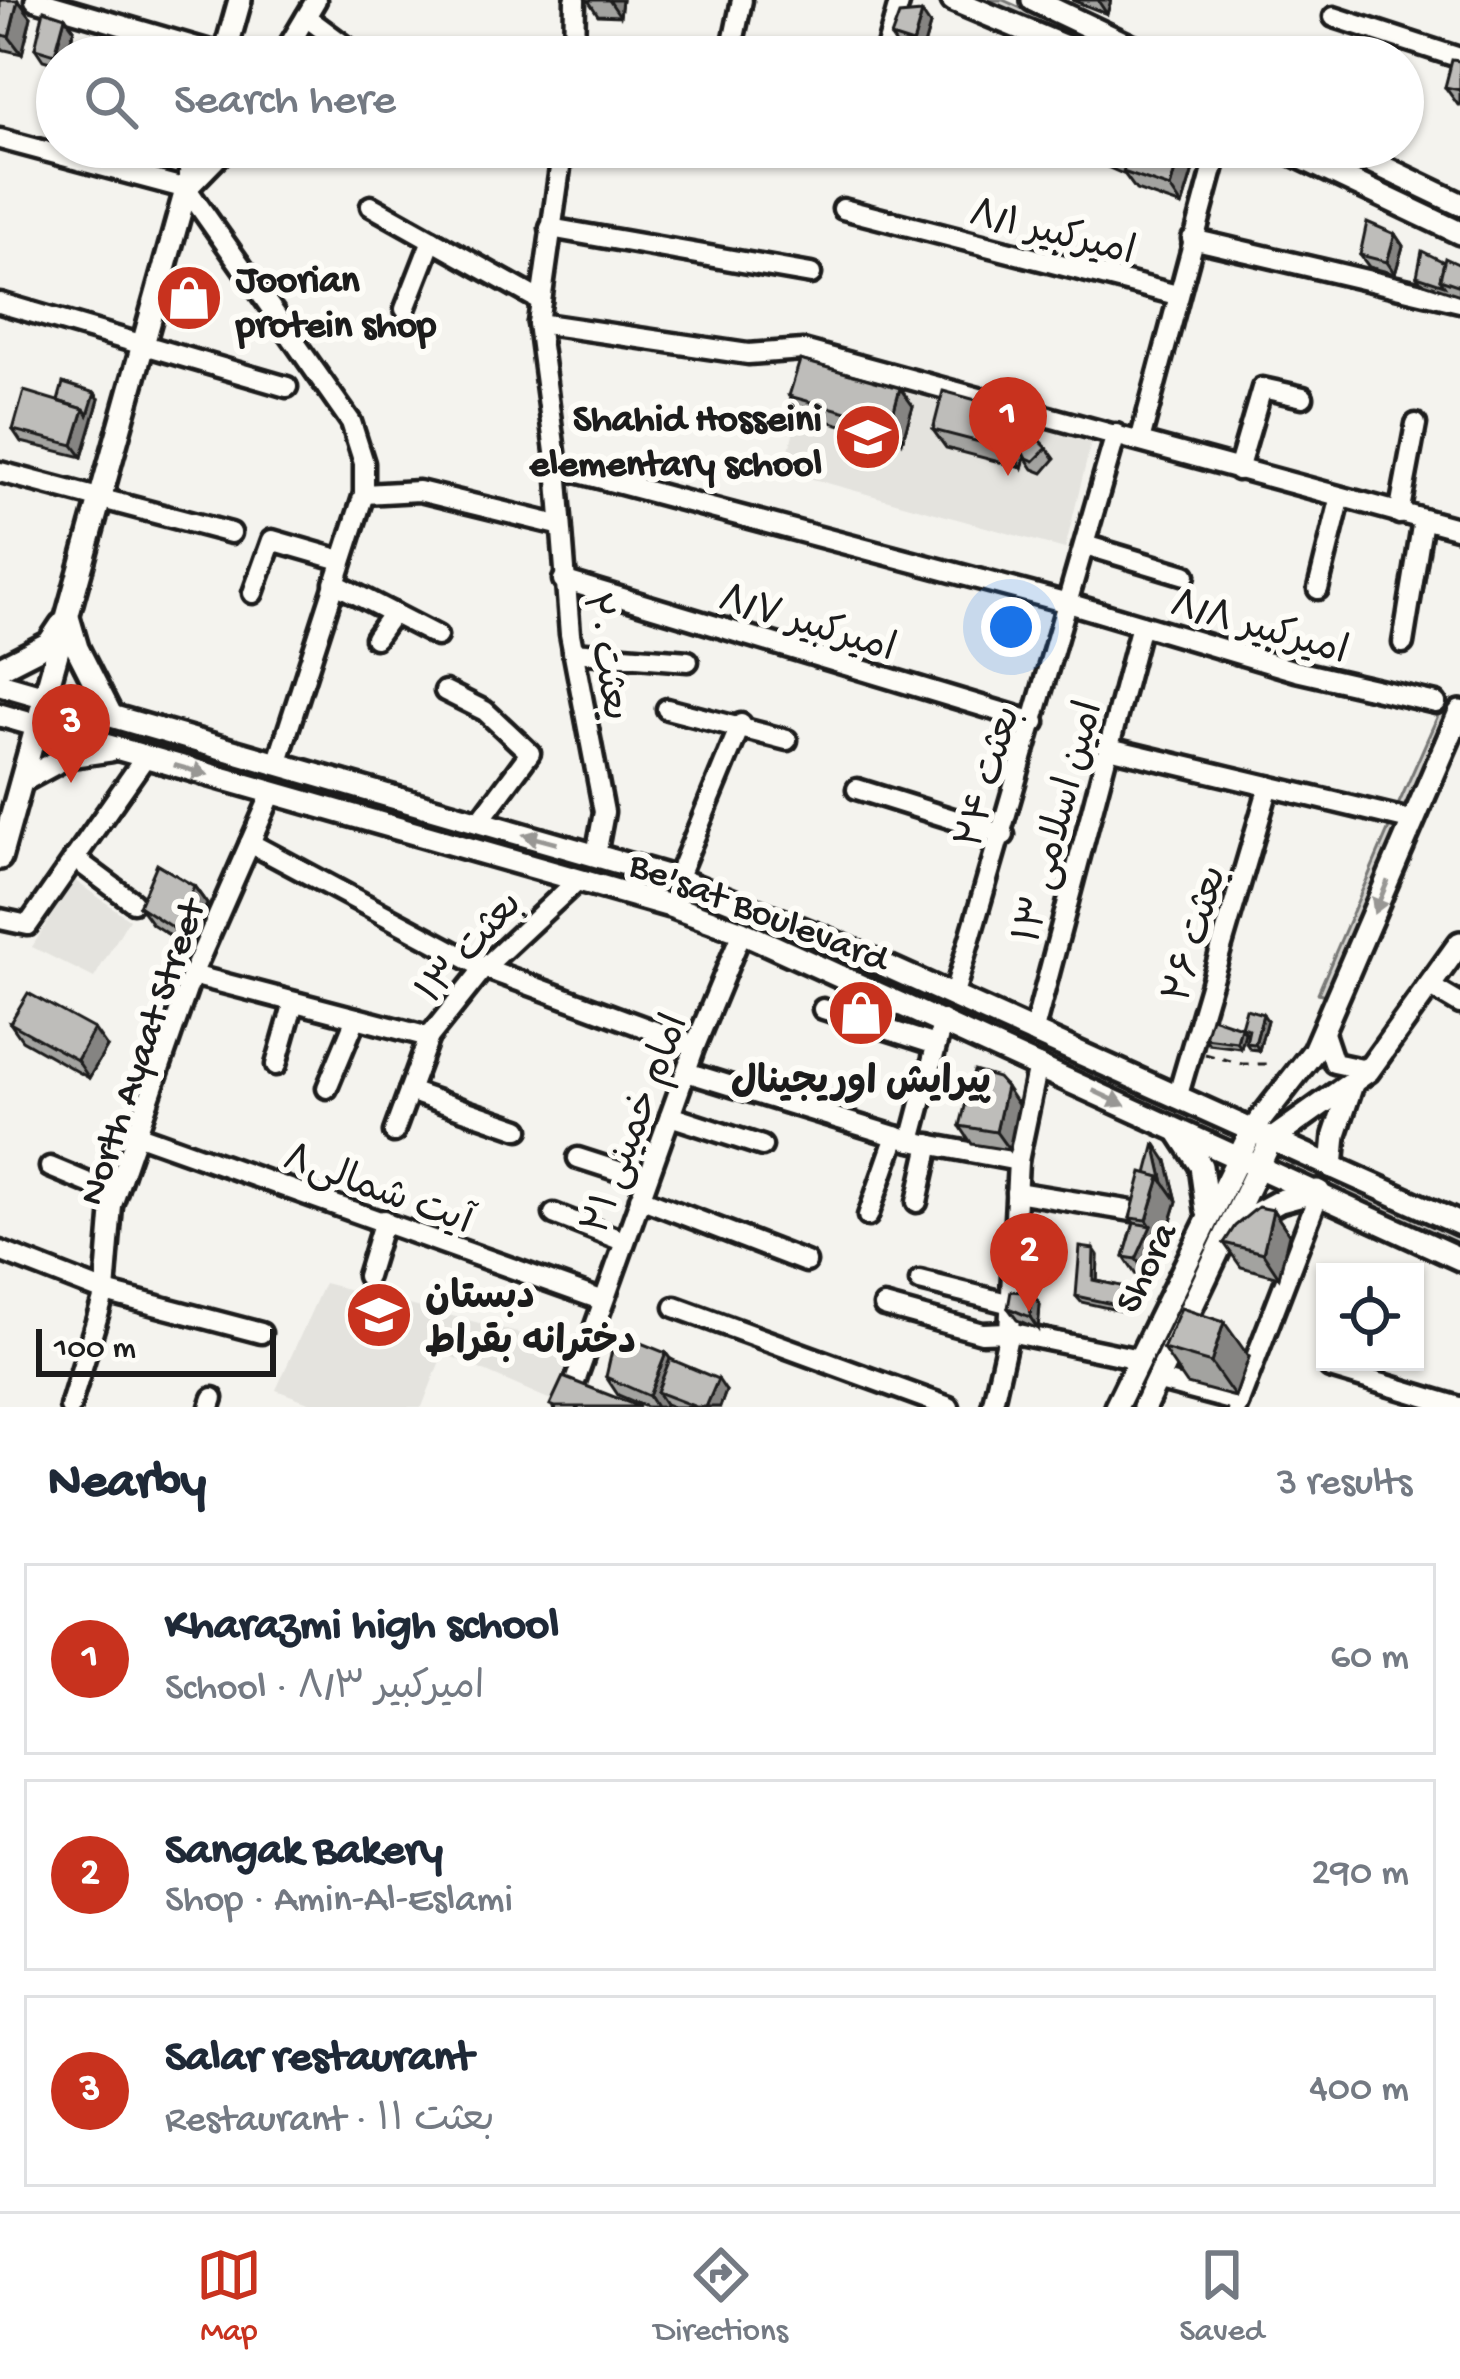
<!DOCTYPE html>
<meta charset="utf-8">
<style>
body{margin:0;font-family:"Gochi Hand","Playpen Sans Arabic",sans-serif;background:#f6f6f7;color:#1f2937}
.controls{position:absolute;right:36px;bottom:36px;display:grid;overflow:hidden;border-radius:0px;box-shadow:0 3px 9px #0004}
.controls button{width:108px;height:108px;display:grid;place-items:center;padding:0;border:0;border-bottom:3px solid #e0e1e3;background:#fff;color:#1f2937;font:60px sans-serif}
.scale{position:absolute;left:36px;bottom:30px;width:240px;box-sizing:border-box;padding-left:12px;border:6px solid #1c1c1c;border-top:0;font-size:33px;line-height:42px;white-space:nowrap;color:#1c1c1c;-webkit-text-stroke:9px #fdfcf7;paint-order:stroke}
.you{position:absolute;left:1011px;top:627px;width:42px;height:42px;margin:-30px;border:9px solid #fff;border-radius:50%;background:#1a73e8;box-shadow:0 0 0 18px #1a73e833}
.badge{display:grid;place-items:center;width:78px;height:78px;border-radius:50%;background:#c8321e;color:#fff;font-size:39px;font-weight:700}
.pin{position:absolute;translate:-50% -99px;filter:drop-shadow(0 3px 6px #0008)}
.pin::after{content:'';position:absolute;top:63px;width:42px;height:36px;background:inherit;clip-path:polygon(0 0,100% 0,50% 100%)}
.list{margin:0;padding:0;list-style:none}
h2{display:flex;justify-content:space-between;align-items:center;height:156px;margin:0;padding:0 48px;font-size:51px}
h2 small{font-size:39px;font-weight:400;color:#747a83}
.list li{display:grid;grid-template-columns:78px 1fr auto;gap:36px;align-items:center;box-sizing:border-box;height:192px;margin:0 24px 24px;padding:0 24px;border:3px solid #e0e1e3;border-radius:0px}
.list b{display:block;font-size:45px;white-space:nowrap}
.list p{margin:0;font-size:39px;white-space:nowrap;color:#747a83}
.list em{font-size:39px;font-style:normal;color:#747a83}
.icon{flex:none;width:66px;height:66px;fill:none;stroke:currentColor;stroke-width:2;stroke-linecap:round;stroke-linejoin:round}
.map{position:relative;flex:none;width:1460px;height:1407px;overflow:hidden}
.search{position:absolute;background:#fff;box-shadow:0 3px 9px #0004;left:36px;right:36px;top:36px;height:132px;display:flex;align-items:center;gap:30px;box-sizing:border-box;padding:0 42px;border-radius:66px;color:#747a83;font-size:45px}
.sheet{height:804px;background:#fff}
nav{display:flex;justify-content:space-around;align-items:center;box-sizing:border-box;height:168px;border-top:3px solid #e0e1e3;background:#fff;font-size:33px;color:#747a83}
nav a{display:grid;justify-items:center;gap:6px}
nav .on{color:#c8321e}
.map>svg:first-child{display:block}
</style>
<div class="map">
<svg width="1460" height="1407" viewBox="0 0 1460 1407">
<rect width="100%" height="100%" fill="#f4f3ee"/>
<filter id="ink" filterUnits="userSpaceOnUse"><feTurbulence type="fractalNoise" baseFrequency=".00833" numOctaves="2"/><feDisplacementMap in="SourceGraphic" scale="24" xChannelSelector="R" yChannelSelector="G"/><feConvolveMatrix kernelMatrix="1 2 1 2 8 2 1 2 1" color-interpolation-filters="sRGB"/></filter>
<g filter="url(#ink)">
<g fill="#e4e3de">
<polygon points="809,367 1091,443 1065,549 784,471"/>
<polygon points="74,880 129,919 94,978 32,947"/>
<polygon points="324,1283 572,1347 553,1401 443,1353 422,1407 322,1407 276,1390"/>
</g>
<g fill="#d4d3cf" stroke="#787876" stroke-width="3">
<polygon points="980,0 1003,0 1130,57 1112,57"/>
<polygon points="1303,147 1317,147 1460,216 1460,222"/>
<polygon points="1443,704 1450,707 1404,813 1396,810"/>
<polygon points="135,737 426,821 424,828 133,745"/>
<polygon points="1392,821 1399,824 1325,995 1318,993"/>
<polygon points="455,826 702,898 806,940 801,947 691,902 452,835"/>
<polygon points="833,951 1215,1126 1212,1133 830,960"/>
<polygon points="1293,1161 1460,1235 1460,1245 1290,1169"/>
<polygon points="1232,1184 1240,1187 1136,1407 1127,1407"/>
</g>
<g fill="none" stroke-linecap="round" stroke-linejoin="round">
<defs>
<g id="minor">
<polyline points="35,0 224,55"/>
<polyline points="306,17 360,57"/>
<polyline points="1334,17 1460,58"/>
<polyline points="282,57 316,0"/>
<polyline points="574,57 575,0"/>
<polyline points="730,57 742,0"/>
<polyline points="884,57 900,0"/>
<polyline points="0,139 187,189"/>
<polyline points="563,147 538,323 557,467 570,634 604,812 596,855"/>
<polyline points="187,189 351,422 364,463 364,494 277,764"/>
<polyline points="187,189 228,147"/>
<polyline points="371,206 541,301"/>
<polyline points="843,209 1177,295"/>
<polyline points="550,228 811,274"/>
<polyline points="1192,239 1460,302"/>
<polyline points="0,303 287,387"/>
<polyline points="405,309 432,240"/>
<polyline points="538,323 748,354 803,350 1460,529"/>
<polyline points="1140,441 1219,147"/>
<polyline points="557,467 1068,603 1296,671 1436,703"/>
<polyline points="1238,470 1262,388 1303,397"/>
<polyline points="0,472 231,533"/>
<polyline points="364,494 419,491 558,525"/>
<polyline points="1399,514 1416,424"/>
<polyline points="1085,545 1185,575"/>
<polyline points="563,580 1035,722"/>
<polyline points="334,583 437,636"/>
<polyline points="1318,589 1340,500"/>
<polyline points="253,593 272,540 341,560"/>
<polyline points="375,638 393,613"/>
<polyline points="1403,643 1423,520"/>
<polyline points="573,652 688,661"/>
<polyline points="445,691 485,711 530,753 479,822"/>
<polyline points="667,709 787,740"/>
<polyline points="1109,748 1414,821"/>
<polyline points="857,789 1004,835"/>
<polyline points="250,843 484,968 695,1046"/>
<polyline points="74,858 133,902"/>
<polyline points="677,879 741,724"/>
<polyline points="0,919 28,925 146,756"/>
<polyline points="192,975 429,1037"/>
<polyline points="1433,988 1460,1004"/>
<polyline points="953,997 1116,434"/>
<polyline points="823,1009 936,1045"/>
<polyline points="1323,1030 1334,1063 1362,1069 1373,1065"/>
<polyline points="1033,1034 1141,625"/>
<polyline points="276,1065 294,1002"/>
<polyline points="686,1072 911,1141 1018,1161"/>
<polyline points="327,1088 356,1018"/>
<polyline points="409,1091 519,1129"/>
<polyline points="1177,1098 1269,786"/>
<polyline points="670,1116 762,1146"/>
<polyline points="394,1132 429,1037 484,968 578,880"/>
<polyline points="136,1134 601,1300"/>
<polyline points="911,1141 943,1020"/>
<polyline points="578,1158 646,1180"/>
<polyline points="50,1167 115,1194"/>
<polyline points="1016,1192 1132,1211"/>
<polyline points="640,1198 806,1262"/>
<polyline points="917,1202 930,1144"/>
<polyline points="554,1214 623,1241"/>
<polyline points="868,1216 896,1136"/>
<polyline points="0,1251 105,1292 261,1333"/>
<polyline points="367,1276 384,1220"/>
<polyline points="920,1281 1011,1304"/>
<polyline points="884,1306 982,1333 1009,1332 1139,1359"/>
<polyline points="675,1307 949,1407"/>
<polyline points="1330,1368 1460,1407"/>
<polyline points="1156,1380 1239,1402"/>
<polyline points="70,1407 105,1292 112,1205 192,975 272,793"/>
<polyline points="210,1407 213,1398"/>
<polyline points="566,1407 695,1046 742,932"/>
<polyline points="992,1407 1009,1332 1018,1161 1038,1065"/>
<polyline points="1237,1407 1320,1191"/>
</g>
<g id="major">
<polyline points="953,0 1089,57"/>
<polyline points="1033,0 1153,57"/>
<polyline points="224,57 240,0"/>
<polyline points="1279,147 1460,233"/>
<polyline points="1341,147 1460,204"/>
<polyline points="68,617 77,648 111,715"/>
<polyline points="0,668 49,643 61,625"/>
<polyline points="0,684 677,879 824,938 1460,1224"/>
<polyline points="0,715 670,906 742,932 1460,1259"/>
<polyline points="22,781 68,756 110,750"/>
<polyline points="0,858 198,147"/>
<polyline points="1180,1134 1201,1166 1207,1210"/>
<polyline points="1332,1167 1335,1135 1352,1084"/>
<polyline points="1241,1222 1280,1201 1317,1191"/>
<polyline points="1116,1407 1251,1132 1314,1051 1460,712"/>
<polyline points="1144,1407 1271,1140 1368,1071 1460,943"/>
</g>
</defs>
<use href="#minor" stroke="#1c1c1c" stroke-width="27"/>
<use href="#major" stroke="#1c1c1c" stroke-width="30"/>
<polyline stroke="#1c1c1c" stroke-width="3" stroke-dasharray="9 9" stroke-linecap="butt" points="1205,1054 1242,1064 1274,1064"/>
<use href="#minor" stroke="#fdfcf7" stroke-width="18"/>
<use href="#major" stroke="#fdfcf7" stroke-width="21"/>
</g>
<g fill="#a3a3a0" stroke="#1c1c1c" stroke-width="3">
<polygon points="0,0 31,17 22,54 1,49"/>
<polygon points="588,0 622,0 620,16 598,15"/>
<polygon points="1072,0 1111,0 1107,14"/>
<polygon points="65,17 74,29 66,57 57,57 57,64 43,60 35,48"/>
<polygon points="930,25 921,56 899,49 891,37"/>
<polygon points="1460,61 1460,105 1458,105 1445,87"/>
<polygon points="1084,147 1192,147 1196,160 1182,206 1136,190 1125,175 1094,161"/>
<polygon points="1395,234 1403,246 1395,274 1369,267 1360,255"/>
<polygon points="1444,262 1460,265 1460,295 1421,282 1417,276"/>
<polygon points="789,396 913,406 902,442 802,414"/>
<polygon points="99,399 82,457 21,442 13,430 58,401"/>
<polygon points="933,430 1032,430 1030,438 1047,448 1055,459 1043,473 1033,469 1025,457 1022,468 946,448"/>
<polygon points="194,886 207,904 189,948 152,924 139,906"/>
<polygon points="1267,1020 1259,1050 1250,1049 1246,1043 1248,1034 1241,1027"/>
<polygon points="10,1023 107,1047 89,1078 22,1040"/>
<polygon points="1241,1027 1245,1033 1241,1048 1209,1044 1205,1038"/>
<polygon points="1018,1105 1009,1150 972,1144 960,1126"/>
<polygon points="1167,1161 1177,1201 1164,1244 1149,1277 1136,1275 1124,1257 1134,1223 1130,1218 1147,1174"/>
<polygon points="1273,1210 1289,1234 1279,1277 1241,1267 1224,1243"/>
<polygon points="1098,1255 1097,1281 1134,1289 1139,1295 1130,1313 1081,1302 1076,1296"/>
<polygon points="1032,1293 1040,1305 1038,1329 1017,1320 1008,1308"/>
<polygon points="1163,1349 1249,1357 1235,1397 1187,1384"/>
<polygon points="671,1359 726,1391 720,1407 673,1407 665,1404 664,1407 646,1407 618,1395 606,1377"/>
</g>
<g fill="#858482" stroke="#1c1c1c" stroke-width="3">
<polygon points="18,0 31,17 22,54 9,37"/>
<polygon points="609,0 622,0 620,16"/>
<polygon points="1099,0 1111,0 1107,14 1099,2"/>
<polygon points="922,13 930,25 921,56 913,44"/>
<polygon points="65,17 74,29 66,57 57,57 55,54"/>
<polygon points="1188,147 1192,147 1196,160 1182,206 1170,188 1180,152"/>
<polygon points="1395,234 1403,246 1395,274 1387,262"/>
<polygon points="900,388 913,406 902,442 890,424"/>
<polygon points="95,393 99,399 82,457 73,445 84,409"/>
<polygon points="1020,412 1032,430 1022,468 1010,450"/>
<polygon points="194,886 207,904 189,948 176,930"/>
<polygon points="1263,1014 1267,1020 1259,1050 1255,1044"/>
<polygon points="1241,1027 1245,1033 1241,1048 1237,1042"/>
<polygon points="94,1029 107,1047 89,1078 77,1060"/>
<polygon points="1006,1087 1018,1105 1009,1150 996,1132"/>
<polygon points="1155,1143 1167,1161 1177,1201 1164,1183"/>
<polygon points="1160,1177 1177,1201 1164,1244 1149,1277 1136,1259 1151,1226 1147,1220"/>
<polygon points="1273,1210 1289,1234 1279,1277 1263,1253"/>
<polygon points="1094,1249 1098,1255 1097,1286 1093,1280"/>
<polygon points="1134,1289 1139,1295 1130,1313 1126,1307"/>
<polygon points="1032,1293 1040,1305 1038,1329 1030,1317"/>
<polygon points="1224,1322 1249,1357 1235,1397 1211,1363"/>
<polygon points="666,1353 679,1371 657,1392 665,1404 664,1407 656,1407 649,1396"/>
<polygon points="718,1379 726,1391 720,1407 706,1407"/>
</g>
<g fill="#bebdba" stroke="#1c1c1c" stroke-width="3">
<polygon points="0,0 18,0 9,37 0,34"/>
<polygon points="44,10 65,17 55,54 35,48"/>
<polygon points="922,13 913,44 891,37 899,15"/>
<polygon points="1452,60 1460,61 1460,90 1445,87"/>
<polygon points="1089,147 1168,147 1180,152 1170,188 1123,172 1126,163"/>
<polygon points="1168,147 1188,147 1188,148 1184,158 1180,152"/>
<polygon points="1367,222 1395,234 1387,262 1360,255"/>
<polygon points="1422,251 1444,262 1440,279 1444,285 1417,276"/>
<polygon points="1445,258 1460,265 1460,286 1440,279"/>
<polygon points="800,360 900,388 890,424 789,396"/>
<polygon points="63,383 95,393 88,415 84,409 58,401"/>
<polygon points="24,391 84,409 73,445 13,430"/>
<polygon points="943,391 1020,412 1010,450 933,430"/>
<polygon points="1034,435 1047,448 1034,461 1025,457 1021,448"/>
<polygon points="157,864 194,886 176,930 139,906"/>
<polygon points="28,993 94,1029 77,1060 10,1023"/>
<polygon points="1246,1009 1263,1014 1255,1044 1246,1043 1249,1029 1241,1027"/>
<polygon points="1211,1017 1241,1027 1237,1042 1205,1038"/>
<polygon points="974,1071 998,1078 1006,1087 996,1132 960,1126"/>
<polygon points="1155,1143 1164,1183 1160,1177 1147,1174"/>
<polygon points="1142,1172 1160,1177 1147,1220 1130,1218"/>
<polygon points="1258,1207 1273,1210 1263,1253 1224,1243 1235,1226"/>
<polygon points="1134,1223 1151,1226 1136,1259 1124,1257"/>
<polygon points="1080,1247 1094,1249 1093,1280 1134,1289 1126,1307 1076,1296"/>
<polygon points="1011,1291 1032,1293 1030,1317 1008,1308"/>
<polygon points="1181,1308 1224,1322 1211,1363 1163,1349"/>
<polygon points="616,1333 666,1353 649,1396 606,1377"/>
<polygon points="670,1359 718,1379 706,1407 696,1407 657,1392"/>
<polygon points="563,1377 640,1407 555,1407 550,1405"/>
</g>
<defs><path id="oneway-solid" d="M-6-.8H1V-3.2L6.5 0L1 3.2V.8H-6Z" transform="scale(3)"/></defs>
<g fill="#989794">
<use href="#oneway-solid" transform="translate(191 770) rotate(16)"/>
<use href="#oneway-solid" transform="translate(540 839) rotate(-165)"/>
<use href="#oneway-solid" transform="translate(1381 897) rotate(113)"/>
<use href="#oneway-solid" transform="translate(1109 1098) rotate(25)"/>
</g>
</g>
<defs>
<symbol id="shop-disc" viewBox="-11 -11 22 22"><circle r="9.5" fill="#c8321e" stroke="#fdfcf7"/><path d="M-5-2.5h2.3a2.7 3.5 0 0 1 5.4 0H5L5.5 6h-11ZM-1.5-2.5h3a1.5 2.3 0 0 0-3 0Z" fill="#fff"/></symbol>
<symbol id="school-disc" viewBox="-11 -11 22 22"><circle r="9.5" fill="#c8321e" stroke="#fdfcf7"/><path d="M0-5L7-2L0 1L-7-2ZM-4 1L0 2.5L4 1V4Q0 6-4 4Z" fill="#fff"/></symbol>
</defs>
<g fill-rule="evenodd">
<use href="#shop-disc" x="151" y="260" width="76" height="76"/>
<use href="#school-disc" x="830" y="399" width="76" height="76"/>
<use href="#shop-disc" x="823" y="975" width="76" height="76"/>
<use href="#school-disc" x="341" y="1277" width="76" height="76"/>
</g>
<g text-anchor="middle" stroke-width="12" stroke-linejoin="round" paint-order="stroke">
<g font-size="39" fill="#1c1c1c" stroke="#fdfcf7">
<text transform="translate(1053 229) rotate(14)" y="14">امیرکبیر ۸/۱</text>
<text transform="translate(808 620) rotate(17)" y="14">امیرکبیر ۸/۷</text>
<text transform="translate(1260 624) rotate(16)" y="14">امیرکبیر ۸/۸</text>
<text transform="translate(609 656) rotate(80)" y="14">بعثت ۲۰</text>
<text transform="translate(985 776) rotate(-74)" y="14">بعثت ۲۴</text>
<text transform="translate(1055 821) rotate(-75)" y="14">امین اسلامی ۱۳</text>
<text transform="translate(760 908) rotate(21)" y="14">Be'sat Boulevard</text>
<text transform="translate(1192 933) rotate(-74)" y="14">بعثت ۲۶</text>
<text transform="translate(467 945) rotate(-48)" y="14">بعثت ۱۳</text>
<text transform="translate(138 1051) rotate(-71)" y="14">North Ayaat Street</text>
<text transform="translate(632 1123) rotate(-69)" y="14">امام خمینی ۲۱</text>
<text transform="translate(379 1186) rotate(20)" y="14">آیت شمالی۸</text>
<text transform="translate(1143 1266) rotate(-64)" y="14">Shora</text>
</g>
<g font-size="39" font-weight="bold" fill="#1c1c1c" stroke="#fdfcf7" text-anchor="start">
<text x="236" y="290">Joorian<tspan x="236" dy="45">protein shop</tspan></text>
<text x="822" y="429" text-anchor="end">Shahid Hosseini<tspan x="822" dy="45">elementary school</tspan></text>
<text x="861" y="1092" text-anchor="middle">پیرایش اوریجینال</text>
<text x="425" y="1307">دبستان<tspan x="425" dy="45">دخترانه بقراط</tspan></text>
</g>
</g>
</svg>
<div class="controls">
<button><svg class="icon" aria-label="locate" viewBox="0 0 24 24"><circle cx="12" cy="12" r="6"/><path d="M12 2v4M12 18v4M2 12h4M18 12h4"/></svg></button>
</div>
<div class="scale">100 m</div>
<div class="you"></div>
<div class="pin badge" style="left:1008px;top:476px">1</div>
<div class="pin badge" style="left:1029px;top:1312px">2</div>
<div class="pin badge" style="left:71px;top:783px">3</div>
<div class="search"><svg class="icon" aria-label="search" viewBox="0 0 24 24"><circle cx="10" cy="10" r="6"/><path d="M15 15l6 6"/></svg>Search here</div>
</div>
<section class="sheet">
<h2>Nearby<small>3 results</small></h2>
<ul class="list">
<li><span class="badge">1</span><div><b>Kharazmi high school</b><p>School · امیرکبیر ۸/۳</p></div><em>60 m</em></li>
<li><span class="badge">2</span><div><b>Sangak Bakery</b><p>Shop · Amin-Al-Eslami</p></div><em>290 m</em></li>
<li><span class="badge">3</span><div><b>Salar restaurant</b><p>Restaurant · بعثت ۱۱</p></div><em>400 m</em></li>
</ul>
</section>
<nav>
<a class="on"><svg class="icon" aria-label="map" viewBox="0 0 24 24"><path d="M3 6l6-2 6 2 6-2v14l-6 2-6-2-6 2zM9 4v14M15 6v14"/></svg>Map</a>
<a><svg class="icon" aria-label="directions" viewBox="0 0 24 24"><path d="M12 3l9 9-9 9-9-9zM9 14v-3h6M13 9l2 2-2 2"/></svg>Directions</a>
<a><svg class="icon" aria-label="saved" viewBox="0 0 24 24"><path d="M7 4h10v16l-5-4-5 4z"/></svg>Saved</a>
</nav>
